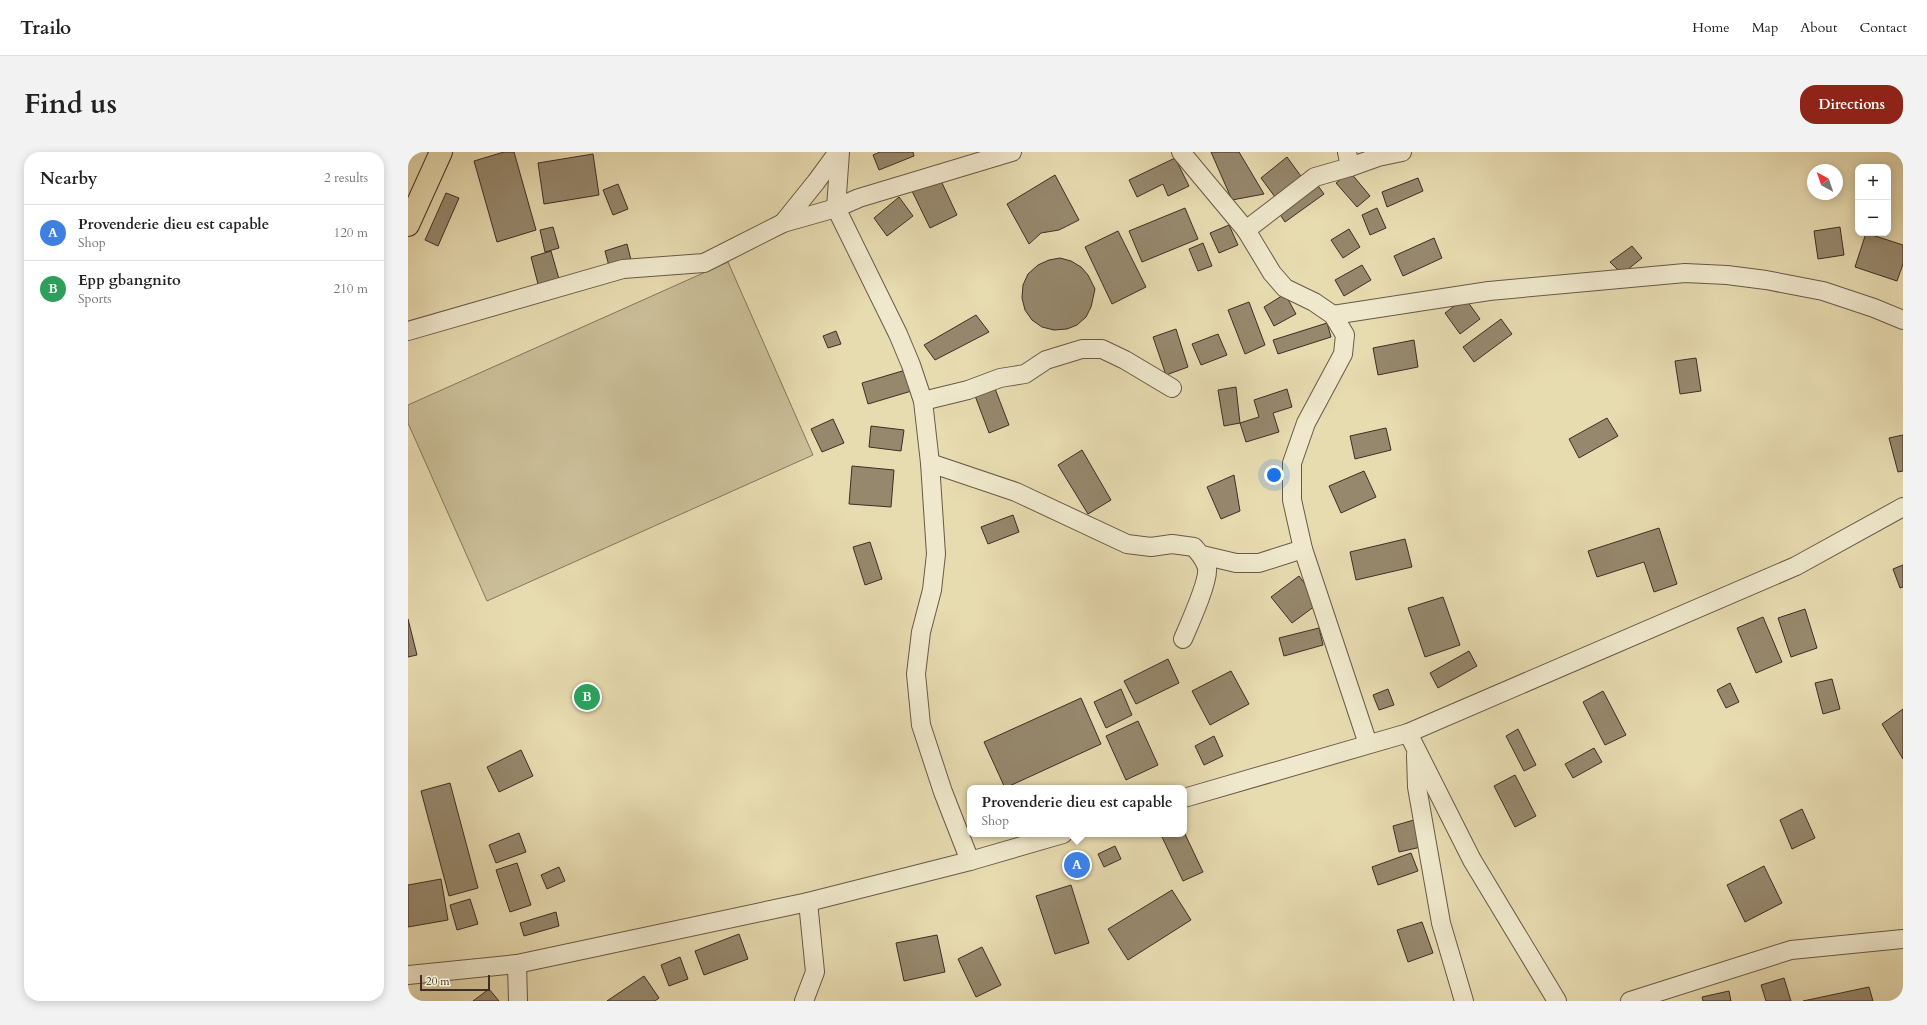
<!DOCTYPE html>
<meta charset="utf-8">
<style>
body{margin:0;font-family:Cardo,serif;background:#f2f2f2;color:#222}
.controls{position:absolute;right:12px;top:12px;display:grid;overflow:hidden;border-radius:8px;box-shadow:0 2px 10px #0003}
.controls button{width:36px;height:36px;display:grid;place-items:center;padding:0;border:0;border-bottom:1px solid #e0e0e0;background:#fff;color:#222;font:20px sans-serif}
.compass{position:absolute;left:1399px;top:12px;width:36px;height:36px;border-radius:50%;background:#fff;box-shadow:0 2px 10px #0003;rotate:320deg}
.scale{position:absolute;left:12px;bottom:10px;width:70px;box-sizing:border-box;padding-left:4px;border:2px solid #3f2e24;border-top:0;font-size:11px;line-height:14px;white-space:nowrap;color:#3f2e24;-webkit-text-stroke:3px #efe8cc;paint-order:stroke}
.you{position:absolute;left:866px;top:323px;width:14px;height:14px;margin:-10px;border:3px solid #fff;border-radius:50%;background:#1a73e8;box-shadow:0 0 0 6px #1a73e833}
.badge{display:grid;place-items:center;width:26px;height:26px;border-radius:50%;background:#8f2418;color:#fff;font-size:13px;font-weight:700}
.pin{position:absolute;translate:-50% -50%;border:2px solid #fff;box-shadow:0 1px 4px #0006}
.popup{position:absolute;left:559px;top:633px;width:220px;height:52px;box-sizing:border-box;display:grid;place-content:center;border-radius:8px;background:#fff;filter:drop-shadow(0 1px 3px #0005);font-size:13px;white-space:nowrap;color:#767676}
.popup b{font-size:15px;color:#222}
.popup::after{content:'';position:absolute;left:50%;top:100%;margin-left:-8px;border:8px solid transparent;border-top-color:#fff}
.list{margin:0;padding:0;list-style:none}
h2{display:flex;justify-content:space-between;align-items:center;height:52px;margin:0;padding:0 16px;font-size:17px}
h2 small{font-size:13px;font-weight:400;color:#767676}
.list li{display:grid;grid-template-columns:26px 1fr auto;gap:12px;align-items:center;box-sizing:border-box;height:56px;padding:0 16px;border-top:1px solid #e0e0e0}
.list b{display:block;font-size:15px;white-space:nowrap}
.list p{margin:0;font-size:13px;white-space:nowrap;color:#767676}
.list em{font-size:13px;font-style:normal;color:#767676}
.map{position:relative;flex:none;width:1495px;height:849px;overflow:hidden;border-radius:16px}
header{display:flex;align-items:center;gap:24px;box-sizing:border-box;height:56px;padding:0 20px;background:#fff;border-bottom:1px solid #e0e0e0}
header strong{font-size:19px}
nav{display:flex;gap:22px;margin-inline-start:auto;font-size:14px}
.intro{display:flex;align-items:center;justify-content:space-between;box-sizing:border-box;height:96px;padding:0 24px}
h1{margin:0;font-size:28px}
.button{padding:10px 18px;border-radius:16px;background:#8f2418;color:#fff;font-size:14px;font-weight:700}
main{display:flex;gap:24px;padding:0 24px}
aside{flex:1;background:#fff;border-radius:16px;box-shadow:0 2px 10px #0003}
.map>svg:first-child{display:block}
</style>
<header>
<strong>Trailo</strong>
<nav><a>Home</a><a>Map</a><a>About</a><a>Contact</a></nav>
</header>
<div class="intro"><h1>Find us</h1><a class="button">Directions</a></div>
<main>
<aside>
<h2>Nearby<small>2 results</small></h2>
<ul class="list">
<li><span class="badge" style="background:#3f7fe0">A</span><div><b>Provenderie dieu est capable</b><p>Shop</p></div><em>120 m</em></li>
<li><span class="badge" style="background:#2e9e5b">B</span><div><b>Epp gbangnito</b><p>Sports</p></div><em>210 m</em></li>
</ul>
</aside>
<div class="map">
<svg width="1495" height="849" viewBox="0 0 1495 849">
<rect width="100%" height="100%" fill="#e7dbb0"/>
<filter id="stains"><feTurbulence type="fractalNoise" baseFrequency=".005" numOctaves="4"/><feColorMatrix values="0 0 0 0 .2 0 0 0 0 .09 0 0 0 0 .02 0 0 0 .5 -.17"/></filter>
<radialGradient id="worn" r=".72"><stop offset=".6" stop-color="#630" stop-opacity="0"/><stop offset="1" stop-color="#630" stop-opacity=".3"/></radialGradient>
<polygon fill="#cabe98" stroke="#84765e" points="320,110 405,303 79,449 0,271 0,253"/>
<g fill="#96886d" stroke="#3f2e24">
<polygon points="96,0 106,0 128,78 89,90 66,9"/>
<polygon points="472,0 505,0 506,4 471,18 465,3"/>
<polygon points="803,0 831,0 856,42 824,48"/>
<polygon points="185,2 191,43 136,52 130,11"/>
<polygon points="879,5 895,27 870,49 853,26"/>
<polygon points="767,6 781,34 760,44 755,32 729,45 721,28"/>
<polygon points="942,20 962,44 949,55 928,31"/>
<polygon points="647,23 671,68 651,78 633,81 621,92 599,52"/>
<polygon points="1010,26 1015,39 979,55 974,40"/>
<polygon points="530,28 534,31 549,63 522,76 504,39"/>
<polygon points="908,31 916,42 877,70 869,58"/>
<polygon points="210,32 220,57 205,63 195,38"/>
<polygon points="38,41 51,46 30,94 17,88"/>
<polygon points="491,45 505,64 479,84 466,66"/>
<polygon points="777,56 790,87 734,110 721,79"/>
<polygon points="969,56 978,76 962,83 954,63"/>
<polygon points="821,73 830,93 811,101 802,81"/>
<polygon points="145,75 151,96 137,100 132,78"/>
<polygon points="1432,75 1436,103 1410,107 1406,79"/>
<polygon points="941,77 952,95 935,106 923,88"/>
<polygon points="710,79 738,135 704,152 677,95"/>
<polygon points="1458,81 1495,93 1495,112 1489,129 1447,115"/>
<polygon points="1026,86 1034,106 995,124 986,104"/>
<polygon points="795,91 804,114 790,119 781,97"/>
<polygon points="219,92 223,108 201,114 197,99"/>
<polygon points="1224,94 1234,106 1214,122 1202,110"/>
<polygon points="143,99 151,127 130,132 123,105"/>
<polygon points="652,106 663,109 673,115 680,123 687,137 683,155 678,165 669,173 659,177 646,178 634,175 624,168 617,158 614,146 615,133 620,122 630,113 641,108"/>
<polygon points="954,113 963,128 936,144 927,128"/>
<polygon points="877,142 888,162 866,174 856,155"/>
<polygon points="1057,146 1072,167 1052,182 1037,161"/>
<polygon points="841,150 857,193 837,202 820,158"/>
<polygon points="568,163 581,180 527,208 516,193"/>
<polygon points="1093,167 1104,182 1066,210 1055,195"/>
<polygon points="919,171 923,185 870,202 865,188"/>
<polygon points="768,177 780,215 758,223 745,185"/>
<polygon points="428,179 433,192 420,196 415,184"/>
<polygon points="810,182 819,203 793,213 784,192"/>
<polygon points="1006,188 1010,215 970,223 965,196"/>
<polygon points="1288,206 1293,239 1272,242 1267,209"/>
<polygon points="501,217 507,238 460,252 454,231"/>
<polygon points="586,234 601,273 581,281 566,241"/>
<polygon points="828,235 832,271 816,274 810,238"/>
<polygon points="879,237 884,255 865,261 871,280 838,290 832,271 851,265 846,248"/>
<polygon points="1199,266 1210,284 1171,306 1161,287"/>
<polygon points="425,267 436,291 414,300 403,277"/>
<polygon points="463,274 496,278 493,299 461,295"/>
<polygon points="978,276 983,298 947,307 942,284"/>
<polygon points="1495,283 1495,319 1490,320 1481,286"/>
<polygon points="674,298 703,348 680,362 650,313"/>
<polygon points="444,314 486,318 483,355 441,352"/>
<polygon points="956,319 968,345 933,361 921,334"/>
<polygon points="826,323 832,359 813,367 799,335"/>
<polygon points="605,363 611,380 580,392 573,375"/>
<polygon points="1251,376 1269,432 1246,440 1236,410 1189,425 1180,399"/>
<polygon points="997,387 1004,415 948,428 942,400"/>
<polygon points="462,390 474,427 457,433 445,395"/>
<polygon points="1495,413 1495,435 1492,436 1485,417"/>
<polygon points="891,424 911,451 884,471 863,445"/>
<polygon points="1035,445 1052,493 1017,505 1000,456"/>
<polygon points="1397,457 1409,496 1383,505 1370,466"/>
<polygon points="1355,465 1374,510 1348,521 1329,476"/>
<polygon points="0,467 9,503 0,505"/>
<polygon points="911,476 915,493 876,504 871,486"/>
<polygon points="1061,499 1069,514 1030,536 1022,521"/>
<polygon points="760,507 771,531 728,552 716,529"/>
<polygon points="823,519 841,552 802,573 784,539"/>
<polygon points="1424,527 1432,557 1415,562 1407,531"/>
<polygon points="1322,531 1331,550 1318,556 1309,538"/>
<polygon points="713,537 724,563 698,576 686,550"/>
<polygon points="980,537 986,553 971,558 965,543"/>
<polygon points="1195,539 1218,583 1197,593 1175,550"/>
<polygon points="673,546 693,592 597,636 576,590"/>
<polygon points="1495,557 1495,607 1474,572"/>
<polygon points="730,569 750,613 718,628 698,584"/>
<polygon points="1110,577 1128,613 1116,619 1098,584"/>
<polygon points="806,584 815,604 796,613 787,594"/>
<polygon points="1186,596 1194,610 1165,626 1157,612"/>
<polygon points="113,598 125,624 91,640 79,615"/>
<polygon points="1107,623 1128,664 1107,675 1086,634"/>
<polygon points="42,631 70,736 41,744 13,639"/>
<polygon points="1394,657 1407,686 1384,697 1372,668"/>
<polygon points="1006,668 1013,695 991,700 985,674"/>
<polygon points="776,680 795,720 775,729 754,685 760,682 776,682"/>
<polygon points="111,681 118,700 88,711 81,693"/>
<polygon points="707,694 713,707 696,715 690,702"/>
<polygon points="1003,701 1010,719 970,733 964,715"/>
<polygon points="109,711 123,753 102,760 88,718"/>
<polygon points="1356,714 1374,751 1337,770 1319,733"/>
<polygon points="151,715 157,729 139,737 133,723"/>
<polygon points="33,727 40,768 0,775 0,733"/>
<polygon points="663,733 681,791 647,802 628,744"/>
<polygon points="764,738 783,768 720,808 700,777"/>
<polygon points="62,747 70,772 49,778 42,753"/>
<polygon points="148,760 151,774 116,784 112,771"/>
<polygon points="1014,770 1025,801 1000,810 989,778"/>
<polygon points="331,782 340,807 296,823 287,799"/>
<polygon points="529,783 537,820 496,829 488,791"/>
<polygon points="574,795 593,833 568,845 550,807"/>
<polygon points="272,805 280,827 261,834 253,813"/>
<polygon points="236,824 251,846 247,849 199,849"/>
<polygon points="1376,826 1383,849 1358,849 1353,833"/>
<polygon points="1461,835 1465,849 1395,849"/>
<polygon points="81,837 91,849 65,849"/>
<polygon points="1321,839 1323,849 1295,849 1294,845"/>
</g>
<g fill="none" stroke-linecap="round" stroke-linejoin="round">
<defs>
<g id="minor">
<polyline points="432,0 428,56 490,182 503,213 515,249 522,311 528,402 524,438 513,480 508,522 513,573 535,640 562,709"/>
<polyline points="773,0 838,78 907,25 942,15 939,0"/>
<polyline points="942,15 970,5 994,0"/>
<polyline points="375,71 408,30 430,0"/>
<polyline points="838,78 864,121 877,136 906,150 925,163 937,183 935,202 898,271 884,311 884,348 895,397 960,592"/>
<polyline points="925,163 1081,139 1277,121 1319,123 1358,128 1415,139 1466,156 1495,168"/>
<polyline points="0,179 215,117 296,111 375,71 428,56 451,46 604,0"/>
<polyline points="515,249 560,238 592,226 617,222 638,208 674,197 694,197 717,208 764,236"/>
<path d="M522,311L608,340L719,392L743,395L764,392L786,395C791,401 797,407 799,416C801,429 781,473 775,487"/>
<polyline points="794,403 828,411 851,411 895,397"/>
<polyline points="1000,581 1064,708 1149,849"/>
<polyline points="1008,603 1009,635 1033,771 1056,849"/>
<polyline points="776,646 1000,581 1388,414 1495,355"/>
<polyline points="109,812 110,849"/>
<polyline points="0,823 109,812 400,750 562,709 655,682"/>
<polyline points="396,849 407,820 400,750"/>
<polyline points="1222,849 1383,798 1495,787"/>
</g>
<polyline id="primary" points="0,73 33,0"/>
</defs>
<use href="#minor" stroke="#695947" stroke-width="20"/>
<use href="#primary" stroke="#3f2e24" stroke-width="24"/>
<use href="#minor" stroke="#efe8cc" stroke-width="18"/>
<use href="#primary" stroke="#e7dbb0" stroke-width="22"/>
</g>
<rect width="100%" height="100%" filter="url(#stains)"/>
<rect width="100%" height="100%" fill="url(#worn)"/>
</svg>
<div class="controls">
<button>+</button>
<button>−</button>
</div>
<svg class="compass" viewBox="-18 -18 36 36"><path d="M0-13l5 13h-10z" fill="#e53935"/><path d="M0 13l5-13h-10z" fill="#767676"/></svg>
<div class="scale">20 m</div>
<div class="you"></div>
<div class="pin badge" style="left:669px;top:713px;background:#3f7fe0">A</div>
<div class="popup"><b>Provenderie dieu est capable</b>Shop</div>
<div class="pin badge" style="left:179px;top:545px;background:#2e9e5b">B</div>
</div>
</main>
